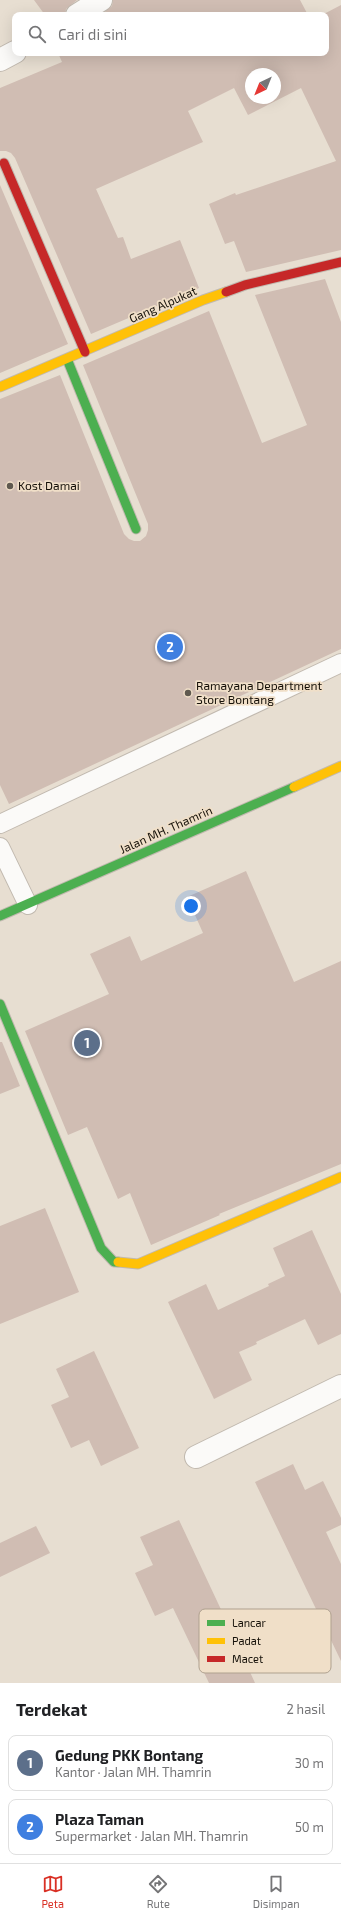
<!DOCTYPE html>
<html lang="id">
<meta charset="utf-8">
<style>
body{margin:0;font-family:"Exo 2",sans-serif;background:#f2f2f2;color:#202124}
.compass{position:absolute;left:245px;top:68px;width:36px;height:36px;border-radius:50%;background:#fff;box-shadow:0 4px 16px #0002;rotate:223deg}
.you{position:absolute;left:191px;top:906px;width:14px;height:14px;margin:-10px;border:3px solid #fff;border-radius:50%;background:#1a73e8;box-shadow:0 0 0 6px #1a73e833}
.badge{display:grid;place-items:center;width:26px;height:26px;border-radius:50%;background:#d93025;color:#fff;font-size:13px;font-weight:700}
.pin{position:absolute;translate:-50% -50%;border:2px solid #fff;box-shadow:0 1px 4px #0006}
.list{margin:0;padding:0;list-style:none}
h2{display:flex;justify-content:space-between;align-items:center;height:52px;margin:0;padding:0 16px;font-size:17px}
h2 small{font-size:13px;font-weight:400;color:#757577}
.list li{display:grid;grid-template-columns:26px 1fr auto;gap:12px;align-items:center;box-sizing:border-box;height:56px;margin:0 8px 8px;padding:0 8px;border:1px solid #e0e0e0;border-radius:8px}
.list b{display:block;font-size:15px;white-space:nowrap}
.list p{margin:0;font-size:13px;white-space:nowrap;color:#757577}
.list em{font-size:13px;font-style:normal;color:#757577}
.icon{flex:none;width:22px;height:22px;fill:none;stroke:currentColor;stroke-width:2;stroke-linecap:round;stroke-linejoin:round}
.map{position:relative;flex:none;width:341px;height:1683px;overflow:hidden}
.search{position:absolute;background:#fff;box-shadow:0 4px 16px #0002;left:12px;right:12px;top:12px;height:44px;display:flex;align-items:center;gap:10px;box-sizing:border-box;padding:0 14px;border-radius:8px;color:#757577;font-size:15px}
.sheet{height:180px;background:#fff}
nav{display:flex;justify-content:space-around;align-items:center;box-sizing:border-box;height:56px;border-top:1px solid #e0e0e0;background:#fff;font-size:11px;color:#757577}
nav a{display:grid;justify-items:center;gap:2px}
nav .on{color:#d93025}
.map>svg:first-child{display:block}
</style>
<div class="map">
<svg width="341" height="1683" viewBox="0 0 341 1683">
<rect width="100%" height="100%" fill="#e7ded1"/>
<g fill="#d0bdb3" fill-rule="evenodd">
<polygon points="34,0 77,0 66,9 65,15 45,15"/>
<polygon points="113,0 300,0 308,15 101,15 112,6"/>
<path d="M341,5V250L246,272L234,241L225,244L209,204L235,193L236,195L336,161L301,88L248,115L234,88L188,111L203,142L96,189L118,238L123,237L131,259L180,240L199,288L91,334L15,158L11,153L6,151H0V88L62,62L58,53H326V15H322ZM251,74H275V98H251Z"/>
<polygon points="0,185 68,344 0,373"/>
<polygon points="325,279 341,322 341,649 9,804 0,785 0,399 60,375 124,534 129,539 134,541 140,541 146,536 148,530 148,524 83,365 209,311 262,443 307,425 255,295"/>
<polygon points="246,871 294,982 341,961 341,1164 219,1214 220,1215 151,1245 130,1193 118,1199 87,1127 68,1135 25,1031 109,994 90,954 130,936 141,961 203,933 187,897"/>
<polygon points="0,1042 2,1042 20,1086 0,1094"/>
<polygon points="45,1208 79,1292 0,1324 0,1226"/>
<polygon points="312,1230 341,1294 341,1334 318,1345 305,1319 256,1342 257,1344 239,1352 252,1380 214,1399 168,1302 206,1284 218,1310 269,1286 268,1284 285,1276 273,1248"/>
<polygon points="94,1351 139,1448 101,1466 89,1440 71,1448 51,1405 69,1397 56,1369"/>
<polygon points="293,1464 305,1490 323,1481 341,1518 341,1525 326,1532 341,1564 341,1661 255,1482"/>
<polygon points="179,1520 240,1650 255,1683 209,1683 173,1608 155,1616 135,1573 153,1565 140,1537"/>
<polygon points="36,1526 50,1553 0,1577 0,1543"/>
</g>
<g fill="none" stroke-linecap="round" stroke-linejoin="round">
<defs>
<g id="lane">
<polyline points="0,824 341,663"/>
<polyline points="0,847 28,905"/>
</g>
<g id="street">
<polyline points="77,15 101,0"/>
<polyline points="0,60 15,52"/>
<polyline points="196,1457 341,1386"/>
</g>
<g id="fast">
<polyline points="67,359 136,529"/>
<polyline points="0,916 294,787"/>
<polyline points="0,1004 101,1248 114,1262 118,1262"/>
</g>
<g id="slow">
<polyline points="0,387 203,300 226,292"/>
<polyline points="294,787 341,766"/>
<polyline points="118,1262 138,1264 341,1177"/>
</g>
<g id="jam">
<polyline points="4,163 85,352"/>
<polyline points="226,292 245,285 341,262"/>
</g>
</defs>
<use href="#lane" stroke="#c1b9af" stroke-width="20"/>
<use href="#street" stroke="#c1b9af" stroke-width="24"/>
<use href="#fast" stroke="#c1b9af" stroke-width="11"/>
<use href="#slow" stroke="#c1b9af" stroke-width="11"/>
<use href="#jam" stroke="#c1b9af" stroke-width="11"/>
<use href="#lane" stroke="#fbfaf8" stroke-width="18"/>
<use href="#street" stroke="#fbfaf8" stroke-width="22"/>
<use href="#fast" stroke="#4caf50" stroke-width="9"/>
<use href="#slow" stroke="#ffc107" stroke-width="9"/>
<use href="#jam" stroke="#c62828" stroke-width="9"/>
</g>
<g fill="#5f594f" stroke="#f0dfc8" stroke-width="1.5">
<circle cx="10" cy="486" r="4"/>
<circle cx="188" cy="693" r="4"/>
</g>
<g text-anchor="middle" stroke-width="3.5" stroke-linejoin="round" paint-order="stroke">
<g font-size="12" fill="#161109" stroke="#f0dfc8">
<text transform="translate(163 305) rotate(-24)" y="4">Gang Alpukat</text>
<text transform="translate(166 830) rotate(-24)" y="4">Jalan MH. Thamrin</text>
</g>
<g font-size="12" fill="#161109" stroke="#f0dfc8" text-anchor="start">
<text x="18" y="490">Kost Damai</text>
<text x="196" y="690">Ramayana Department<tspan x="196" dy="14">Store Bontang</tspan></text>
</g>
</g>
<rect x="199" y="1609" width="132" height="64" rx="6" fill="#f0dfc8" stroke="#afa18f" stroke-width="1"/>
<rect x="207" y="1620" width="18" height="6" fill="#4caf50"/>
<rect x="207" y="1638" width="18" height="6" fill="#ffc107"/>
<rect x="207" y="1656" width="18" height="6" fill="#c62828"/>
<g font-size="11" fill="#161109">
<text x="232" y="1627">Lancar</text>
<text x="232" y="1645">Padat</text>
<text x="232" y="1663">Macet</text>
</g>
</svg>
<svg class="compass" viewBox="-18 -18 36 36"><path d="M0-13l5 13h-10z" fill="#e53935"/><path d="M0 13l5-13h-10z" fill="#757577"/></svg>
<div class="you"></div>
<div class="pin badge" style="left:87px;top:1043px;background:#5c6f8a">1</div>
<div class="pin badge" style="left:170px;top:647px;background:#3f7fe0">2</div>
<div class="search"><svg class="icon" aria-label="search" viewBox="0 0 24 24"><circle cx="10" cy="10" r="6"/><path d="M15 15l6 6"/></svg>Cari di sini</div>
</div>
<section class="sheet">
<h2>Terdekat<small>2 hasil</small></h2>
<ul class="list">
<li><span class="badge" style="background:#5c6f8a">1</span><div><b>Gedung PKK Bontang</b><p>Kantor · Jalan MH. Thamrin</p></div><em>30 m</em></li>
<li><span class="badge" style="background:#3f7fe0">2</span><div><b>Plaza Taman</b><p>Supermarket · Jalan MH. Thamrin</p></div><em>50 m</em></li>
</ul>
</section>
<nav>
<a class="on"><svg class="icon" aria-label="map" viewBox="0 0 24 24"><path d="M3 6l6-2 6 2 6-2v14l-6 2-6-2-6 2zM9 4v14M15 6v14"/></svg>Peta</a>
<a><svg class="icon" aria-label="directions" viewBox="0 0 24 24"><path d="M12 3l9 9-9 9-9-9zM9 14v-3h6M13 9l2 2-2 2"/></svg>Rute</a>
<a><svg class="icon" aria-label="saved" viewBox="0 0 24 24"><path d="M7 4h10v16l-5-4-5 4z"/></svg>Disimpan</a>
</nav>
